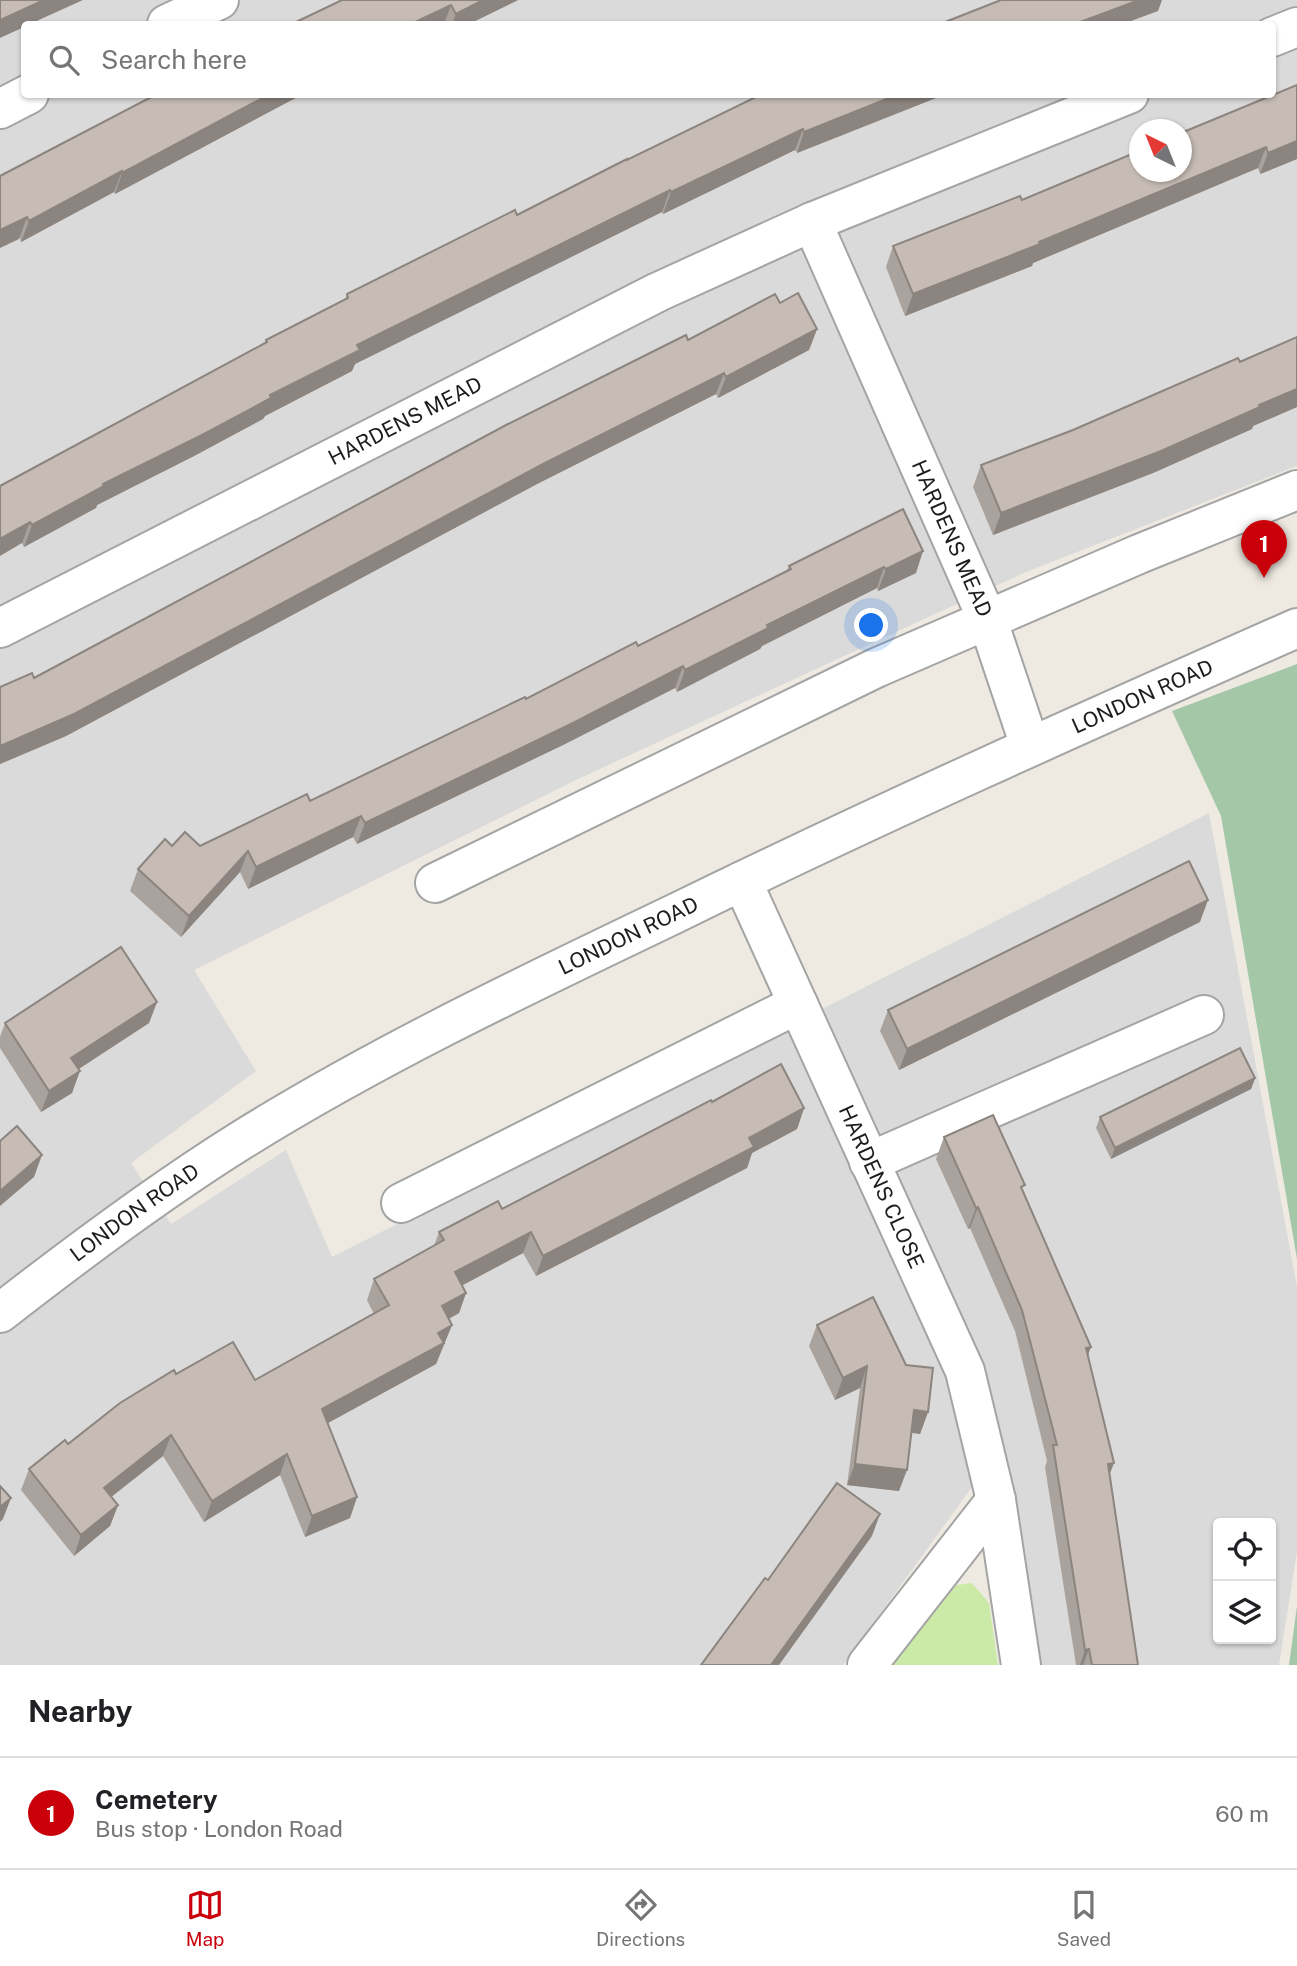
<!DOCTYPE html>
<meta charset="utf-8">
<style>
body{margin:0;font-family:"Public Sans",sans-serif;background:#f2f2f2;color:#202124}
.controls{position:absolute;right:21px;bottom:21px;display:grid;overflow:hidden;border-radius:7px;box-shadow:0 2px 5px #0004}
.controls button{width:63px;height:63px;display:grid;place-items:center;padding:0;border:0;border-bottom:2px solid #e0e0e0;background:#fff;color:#202124;font:35px sans-serif}
.compass{position:absolute;left:1129px;top:119px;width:63px;height:63px;border-radius:50%;background:#fff;box-shadow:0 2px 5px #0004;rotate:317deg}
.you{position:absolute;left:872px;top:626px;width:24px;height:24px;margin:-18px;border:5px solid #fff;border-radius:50%;background:#1a73e8;box-shadow:0 0 0 10px #1a73e833}
.badge{display:grid;place-items:center;width:46px;height:46px;border-radius:50%;background:#c90009;color:#fff;font-size:23px;font-weight:700}
.pin{position:absolute;translate:-50% -58px;filter:drop-shadow(0 2px 4px #0008)}
.pin::after{content:'';position:absolute;top:37px;width:24px;height:21px;background:inherit;clip-path:polygon(0 0,100% 0,50% 100%)}
.list{margin:0;padding:0;list-style:none}
h2{display:flex;justify-content:space-between;align-items:center;height:91px;margin:0;padding:0 28px;font-size:30px}
h2 small{font-size:23px;font-weight:400;color:#757577}
.list li{display:grid;grid-template-columns:46px 1fr auto;gap:21px;align-items:center;box-sizing:border-box;height:112px;padding:0 28px;border-top:2px solid #e0e0e0}
.list b{display:block;font-size:26px;white-space:nowrap}
.list p{margin:0;font-size:23px;white-space:nowrap;color:#757577}
.list em{font-size:23px;font-style:normal;color:#757577}
.icon{flex:none;width:38px;height:38px;fill:none;stroke:currentColor;stroke-width:2;stroke-linecap:round;stroke-linejoin:round}
.map{position:relative;flex:none;width:1297px;height:1665px;overflow:hidden}
.search{position:absolute;background:#fff;box-shadow:0 2px 5px #0004;left:21px;right:21px;top:21px;height:77px;display:flex;align-items:center;gap:18px;box-sizing:border-box;padding:0 24px;border-radius:7px;color:#757577;font-size:26px}
.sheet{height:203px;background:#fff}
nav{display:flex;justify-content:space-around;align-items:center;box-sizing:border-box;height:98px;border-top:2px solid #e0e0e0;background:#fff;font-size:19px;color:#757577}
nav a{display:grid;justify-items:center;gap:4px}
nav .on{color:#c90009}
.map>svg:first-child{display:block}
</style>
<div class="map">
<svg width="1297" height="1665" viewBox="0 0 1297 1665">
<rect width="100%" height="100%" fill="#eeeae2"/>
<path fill="#dbdada" fill-rule="evenodd" d="M0,0H1297V466L1026,572L576,780L194,970L256,1071L131,1163L171,1224L286,1150L332,1257L1209,813L1297,1287V1551L1279,1665H1039L1012,1499L972,1487L843,1665H0ZM24,24H1272V94H24ZM1140,130H1182V172H1140ZM1218,1523H1271V1639H1218Z"/>
<polygon fill="#cbeaa7" points="972,1583 989,1603 998,1665 887,1665 950,1586"/>
<g fill="#a3c7a7">
<polygon points="1297,664 1297,1259 1221,816 1172,711"/>
<polygon points="1297,1606 1297,1665 1289,1665"/>
</g>
<g fill="none" stroke-linecap="round" stroke-linejoin="round">
<defs>
<g id="minor">
<polyline points="167,24 219,0"/>
<polyline points="1272,37 1297,27"/>
<polyline points="0,109 29,94"/>
<path id="s1" d="M812,222L988,621L1030,746"/>
<path id="s2" d="M0,628L658,292L812,222L1129,94"/>
<path id="s3" d="M742,881L965,1371L996,1500L1021,1665"/>
<polyline points="435,883 876,668 1139,554 1297,490"/>
<polyline points="869,1162 1204,1015"/>
<polyline points="401,1203 798,1004"/>
<path id="s4" d="M0,1313C77,1253 157,1193 240,1141C378,1055 526,985 672,915C878,814 1087,721 1297,628"/>
<polyline points="867,1665 996,1500"/>
</g>
</defs>
<use href="#minor" stroke="#a4a4a4" stroke-width="42"/>
<use href="#minor" stroke="#fff" stroke-width="38"/>
</g>
<g fill="#aaa29c">
<polygon points="518,0 469,24 292,24 310,15"/>
<polygon points="1297,85 1297,159 1260,174 1258,168 1033,263 1032,266 905,316 886,267 893,246 1022,200"/>
<polygon points="157,94 303,94 115,194 114,192 21,242 0,176"/>
<polygon points="946,94 797,153 795,150 663,214 662,212 355,364 352,371 265,416 263,419 194,456 97,505 96,508 24,547 22,543 0,486 265,343 266,340 345,300 347,294 517,215 627,160"/>
<polygon points="780,303 817,329 809,350 718,398 716,394 537,484 66,736 0,764 0,687 34,678 688,340"/>
<polygon points="1297,337 1297,407 1253,426 1252,429 1153,473 993,535 973,487 981,465 1073,430"/>
<polygon points="903,509 916,573 878,591 877,588 762,646 760,649 677,692 675,688 565,744 357,844 353,837 248,889 240,872 181,937 130,891 138,869 172,846 200,846 310,801 638,646 787,570 789,566"/>
<polygon points="1200,922 899,1070 880,1031 888,1010"/>
<polygon points="157,1002 149,1023 79,1069 72,1093 41,1112 0,1048 0,1037 5,1023"/>
<polygon points="1255,1078 1251,1089 1111,1159 1096,1128 1100,1117"/>
<polygon points="712,1102 804,1108 797,1129 752,1153 747,1168 536,1276 523,1253 462,1285 466,1293 459,1313 449,1319 452,1325 436,1364 328,1423 357,1497 350,1518 305,1537 280,1475 204,1522 163,1456 111,1497 118,1505 110,1526 74,1556 21,1490 29,1469 176,1374 255,1380 374,1314 367,1300 374,1279 434,1246 439,1232 502,1209"/>
<polygon points="944,1137 1023,1190 1088,1357 1109,1474 1138,1665 1076,1665 1045,1467 1047,1461 1015,1331 970,1228 968,1229 936,1159"/>
<polygon points="817,1325 928,1412 920,1434 911,1432 899,1491 847,1485 860,1388 835,1400 809,1346"/>
</g>
<g fill="#8b847f">
<polygon points="44,0 83,0 30,24 24,24 24,27 0,38 0,20"/>
<polygon points="483,0 518,0 469,24 452,24 456,14"/>
<polygon points="1139,0 1162,0 1158,11 1123,24 1075,24"/>
<polygon points="451,5 444,24 411,24"/>
<polygon points="270,94 303,94 115,194 122,173"/>
<polygon points="899,94 946,94 797,153 804,132"/>
<polygon points="803,129 795,150 663,214 671,192"/>
<polygon points="1297,141 1297,159 1260,174 1268,153"/>
<polygon points="1266,147 1258,168 1033,263 1032,266 905,316 913,294"/>
<polygon points="122,171 114,192 21,242 29,221"/>
<polygon points="670,190 662,212 355,364 352,371 265,416 263,419 194,456 97,505 96,508 24,547 32,525 103,484 270,395 357,345"/>
<polygon points="27,217 19,239 0,248 0,230"/>
<polygon points="817,329 809,350 718,398 726,377"/>
<polygon points="724,373 716,394 537,484 66,736 0,764 0,746 545,463"/>
<polygon points="1297,389 1297,407 1253,426 1252,429 1153,473 993,535 1001,513"/>
<polygon points="30,522 22,543 0,556 0,539"/>
<polygon points="923,551 916,573 878,591 886,569"/>
<polygon points="884,567 877,588 762,646 760,649 677,692 685,670 767,625"/>
<polygon points="683,666 675,688 565,744 357,844 365,823"/>
<polygon points="361,816 353,837 248,889 256,867"/>
<polygon points="248,851 240,872 181,937 189,916"/>
<polygon points="1208,900 1200,922 899,1070 907,1049"/>
<polygon points="157,1002 149,1023 63,1079 71,1058"/>
<polygon points="80,1071 72,1093 41,1112 49,1091"/>
<polygon points="1255,1078 1251,1089 1111,1159 1115,1148"/>
<polygon points="804,1108 797,1129 752,1153 747,1168 536,1276 543,1256"/>
<polygon points="42,1155 34,1177 0,1206 0,1191"/>
<polygon points="978,1207 970,1228 968,1229 976,1208"/>
<polygon points="531,1232 523,1253 448,1293 455,1272"/>
<polygon points="466,1293 459,1313 434,1327 442,1306"/>
<polygon points="452,1325 436,1364 315,1430 322,1409 438,1333"/>
<polygon points="1091,1347 1083,1368 1086,1348"/>
<polygon points="867,1366 860,1388 835,1400 843,1378"/>
<polygon points="914,1410 928,1412 920,1434 906,1432"/>
<polygon points="171,1435 163,1456 96,1509 104,1488"/>
<polygon points="287,1454 280,1475 204,1522 212,1501"/>
<polygon points="1114,1463 1106,1484 1108,1464"/>
<polygon points="855,1464 907,1470 899,1491 847,1485"/>
<polygon points="357,1497 350,1518 305,1537 312,1516"/>
<polygon points="11,1498 3,1519 0,1522 0,1507"/>
<polygon points="118,1505 110,1526 74,1556 81,1535"/>
<polygon points="880,1514 872,1536 779,1665 771,1665"/>
<polygon points="1089,1649 1083,1665 1080,1665 1085,1650"/>
</g>
<g fill="#c6bcb5" stroke="#8b847f" stroke-width="2">
<polygon points="0,0 44,0 0,20"/>
<polygon points="342,0 483,0 456,14 451,5 411,24 292,24"/>
<polygon points="1001,0 1139,0 1075,24 940,24"/>
<polygon points="1297,85 1297,141 1268,153 1266,147 1039,242 1040,244 913,294 893,246 1020,196 1022,200 1139,151 1139,172 1181,172 1181,133"/>
<polygon points="157,94 270,94 122,173 122,171 29,221 27,217 0,230 0,176"/>
<polygon points="762,94 899,94 804,132 803,129 671,192 670,190 357,345 360,350 270,395 271,398 202,435 103,484 104,486 32,525 30,522 0,539 0,486 267,342 266,340 348,298 347,294 515,210 517,215 627,159 627,160"/>
<polygon points="798,293 817,329 726,377 724,373 545,463 74,714 0,746 0,687 32,673 34,678 508,424 686,335 688,340 775,294 780,303"/>
<polygon points="1297,337 1297,389 1259,405 1260,407 1161,451 1001,513 981,465 1073,430 1238,358 1240,362"/>
<polygon points="903,509 923,551 886,569 884,567 767,625 768,628 685,670 683,666 573,723 365,823 361,816 256,867 248,851 189,916 138,869 165,839 172,846 185,832 200,846 307,794 310,801 525,697 526,699 636,642 638,646 791,569 789,566"/>
<polygon points="1189,861 1208,900 907,1049 888,1010"/>
<polygon points="121,947 157,1002 71,1058 80,1071 49,1091 5,1023"/>
<polygon points="1240,1048 1255,1078 1115,1148 1100,1117"/>
<polygon points="781,1064 804,1108 749,1138 754,1147 543,1256 531,1232 455,1272 466,1293 442,1306 452,1325 438,1333 444,1343 322,1409 357,1497 312,1516 287,1454 212,1501 171,1435 104,1488 118,1505 81,1535 29,1469 65,1440 68,1444 120,1403 174,1370 176,1374 233,1342 255,1380 389,1305 374,1279 444,1240 439,1232 498,1201 502,1209 711,1100 712,1102"/>
<polygon points="993,1115 1025,1185 1021,1187 1091,1347 1086,1348 1114,1463 1108,1464 1138,1665 1092,1665 1089,1649 1085,1650 1053,1445 1057,1445 1022,1310 978,1207 976,1208 944,1137"/>
<polygon points="17,1126 42,1155 0,1191 0,1141"/>
<polygon points="873,1297 906,1365 933,1368 928,1412 914,1410 907,1470 855,1464 867,1366 843,1378 817,1325"/>
<polygon points="837,1483 880,1514 771,1665 701,1665 765,1578 768,1580"/>
<polygon points="0,1486 11,1498 0,1507"/>
</g>
<g text-anchor="middle" stroke-width="5" stroke-linejoin="round" paint-order="stroke">
<g font-size="21" fill="#1d1d1d" stroke="#fff">
<text dy="7" stroke="none"><textPath href="#s2" startOffset="455">HARDENS MEAD</textPath></text>
<text dy="7" stroke="none"><textPath href="#s1" startOffset="346">HARDENS MEAD</textPath></text>
<text dy="7" stroke="none"><textPath href="#s4" startOffset="1302">LONDON ROAD</textPath></text>
<text dy="7" stroke="none"><textPath href="#s4" startOffset="735">LONDON ROAD</textPath></text>
<text dy="7" stroke="none"><textPath href="#s3" startOffset="336">HARDENS CLOSE</textPath></text>
<text dy="7" stroke="none"><textPath href="#s4" startOffset="168">LONDON ROAD</textPath></text>
</g>
</g>
</svg>
<div class="controls">
<button><svg class="icon" aria-label="locate" viewBox="0 0 24 24"><circle cx="12" cy="12" r="6"/><path d="M12 2v4M12 18v4M2 12h4M18 12h4"/></svg></button>
<button><svg class="icon" aria-label="layers" viewBox="0 0 24 24"><path d="M12 4l9 5-9 5-9-5zM3 14l9 5 9-5"/></svg></button>
</div>
<svg class="compass" viewBox="-18 -18 36 36"><path d="M0-13l5 13h-10z" fill="#e53935"/><path d="M0 13l5-13h-10z" fill="#757577"/></svg>
<div class="you"></div>
<div class="pin badge" style="left:1264px;top:578px">1</div>
<div class="search"><svg class="icon" aria-label="search" viewBox="0 0 24 24"><circle cx="10" cy="10" r="6"/><path d="M15 15l6 6"/></svg>Search here</div>
</div>
<section class="sheet">
<h2>Nearby<small></small></h2>
<ul class="list">
<li><span class="badge">1</span><div><b>Cemetery</b><p>Bus stop · London Road</p></div><em>60 m</em></li>
</ul>
</section>
<nav>
<a class="on"><svg class="icon" aria-label="map" viewBox="0 0 24 24"><path d="M3 6l6-2 6 2 6-2v14l-6 2-6-2-6 2zM9 4v14M15 6v14"/></svg>Map</a>
<a><svg class="icon" aria-label="directions" viewBox="0 0 24 24"><path d="M12 3l9 9-9 9-9-9zM9 14v-3h6M13 9l2 2-2 2"/></svg>Directions</a>
<a><svg class="icon" aria-label="saved" viewBox="0 0 24 24"><path d="M7 4h10v16l-5-4-5 4z"/></svg>Saved</a>
</nav>
